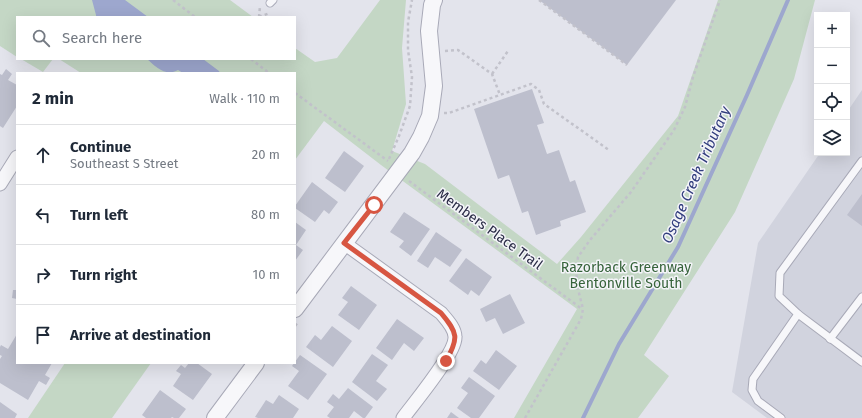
<!DOCTYPE html>
<meta charset="utf-8">
<style>
body{margin:0;font-family:"Fira Sans",sans-serif;background:#f6f6f7;color:#1f2937}
.controls{position:absolute;right:12px;top:12px;display:grid;overflow:hidden;border-radius:0px;box-shadow:0 4px 16px #0002}
.controls button{width:36px;height:36px;display:grid;place-items:center;padding:0;border:0;border-bottom:1px solid #e0e1e3;background:#fff;color:#1f2937;font:20px sans-serif}
.stop{position:absolute;width:12px;height:12px;margin:-9px;border:3px solid #d75642;border-radius:50%;background:#fff}
.stop.end{background:#d75642;border-color:#fff;box-shadow:0 1px 4px #0008}
.list{margin:0;padding:0;list-style:none}
h2{display:flex;justify-content:space-between;align-items:center;height:52px;margin:0;padding:0 16px;font-size:17px}
h2 small{font-size:13px;font-weight:400;color:#747a83}
.list li{display:grid;grid-template-columns:26px 1fr auto;gap:12px;align-items:center;box-sizing:border-box;height:60px;padding:0 16px;border-top:1px solid #e0e1e3}
.list b{display:block;font-size:15px;white-space:nowrap}
.list p{margin:0;font-size:13px;white-space:nowrap;color:#747a83}
.list em{font-size:13px;font-style:normal;color:#747a83}
.icon{flex:none;width:22px;height:22px;fill:none;stroke:currentColor;stroke-width:2;stroke-linecap:round;stroke-linejoin:round}
.map{position:relative;flex:none;width:862px;height:418px;overflow:hidden}
.search{position:absolute;background:#fff;box-shadow:0 4px 16px #0002;left:16px;top:16px;width:280px;height:44px;display:flex;align-items:center;gap:10px;box-sizing:border-box;padding:0 14px;border-radius:0px;color:#747a83;font-size:15px}
.panel{position:absolute;background:#fff;box-shadow:0 4px 16px #0002;left:16px;top:72px;width:280px;height:292px;border-radius:0px}
.map>svg:first-child{display:block}
</style>
<div class="map">
<svg width="862" height="418" viewBox="0 0 862 418">
<rect width="100%" height="100%" fill="#e3e4ec"/>
<polygon fill="#d1d3de" points="862,90 862,418 767,418 732,392 758,243 820,153 847,153 847,112"/>
<g fill="#c4d7c5">
<polygon points="0,0 230,0 253,17 17,17 17,57 0,46"/>
<polygon points="380,0 406,0 402,48 406,104 392,151 425,164 557,264 581,237 678,116 718,0 815,0 794,79 735,212 644,355 669,376 638,418 514,418 577,309 381,165 324,121 295,160 295,73 81,73 59,59 295,59 295,48 315,62 337,58"/>
<polygon points="21,59 53,59 43,72"/>
<polygon points="65,363 151,363 112,418 28,418"/>
</g>
<g fill="#9da7ce">
<polygon points="92,0 125,0 148,17 96,17 96,15"/>
<path d="M147,59H203L219,71L220,73H183L178,70C166,77 156,67 147,59Z"/>
</g>
<g fill="none" stroke-linecap="round" stroke-linejoin="round">
<polyline stroke="#9da7ce" stroke-width="4" points="583,418 619,344 678,247 747,95 788,0"/>
</g>
<g fill="#bdbfcd">
<polygon points="539,0 676,0 627,65"/>
<polygon points="6,69 12,74 8,80 17,85 17,106 3,128 0,126 0,74 2,75"/>
<polygon points="532,89 544,123 537,125 547,154 559,150 570,182 575,180 586,212 560,221 561,226 536,235 528,211 522,213 509,175 498,179 474,109"/>
<polygon points="344,151 364,166 345,192 325,178"/>
<polygon points="312,182 338,202 329,214 324,210 315,222 295,208 295,206"/>
<polygon points="862,194 862,226 847,215"/>
<polygon points="404,212 430,229 411,256 399,247 404,241 390,232"/>
<polygon points="295,222 306,230 296,245 303,250 295,261"/>
<polygon points="436,232 462,250 450,267 435,257 428,268 417,261"/>
<polygon points="466,258 492,277 479,296 471,290 468,295 449,281"/>
<polygon points="351,286 377,305 359,330 338,315 348,302 342,298"/>
<polygon points="13,290 17,290 17,299 12,298"/>
<polygon points="510,294 525,323 503,334 495,318 486,322 480,309"/>
<polygon points="397,319 424,338 414,351 404,343 392,360 376,348"/>
<polygon points="332,326 352,341 333,367 306,347 315,335 321,340"/>
<polygon points="17,334 17,363 52,363 45,375 50,378 46,385 39,381 28,400 0,383 0,359 2,356 0,355 0,347 1,345 8,349"/>
<polygon points="496,350 517,366 499,390 473,371 481,360 486,364"/>
<polygon points="372,354 388,365 376,381 387,389 377,401 352,382"/>
<polygon points="300,355 327,374 308,400 288,386 299,371 292,366"/>
<polygon points="189,363 197,363 212,374 193,400 173,386 181,374 176,371 181,365 185,368"/>
<polygon points="469,377 495,396 479,418 471,418 457,408 468,393 461,388"/>
<polygon points="348,388 373,407 365,418 363,418 354,411 349,418 330,418 327,416 334,407 327,402 333,394 339,399"/>
<polygon points="160,390 186,409 179,418 174,418 172,417 171,418 146,418 142,415"/>
<polygon points="279,395 299,409 293,418 258,418 255,417 266,400 273,404"/>
<polygon points="0,402 17,414 15,418 0,418"/>
<polygon points="451,412 459,418 447,418"/>
</g>
<g fill="none" stroke-linecap="round" stroke-linejoin="round">
<defs>
<g id="service">
<polyline points="270,3 273,0"/>
<polyline points="862,161 780,273 779,296 798,314 862,362"/>
<polyline points="830,339 862,297"/>
<polyline points="781,418 758,401 752,390 753,379 798,314"/>
</g>
<g id="minor">
<polyline points="0,184 17,157"/>
<path d="M344,243L441,313C446,319 455,328 455,337C456,353 414,403 403,418"/>
</g>
<g id="tertiary">
<polyline points="295,309 412,153 421,137 430,116 434,86 429,31 432,5 434,0"/>
<polyline points="215,418 256,363"/>
</g>
</defs>
<use href="#service" stroke="#a8a9b7" stroke-width="9"/>
<use href="#minor" stroke="#a8a9b7" stroke-width="15"/>
<use href="#tertiary" stroke="#a8a9b7" stroke-width="18"/>
<g stroke="#c2c2cb" stroke-width="2.5" stroke-dasharray="3 3" stroke-linecap="butt">
<polyline points="173,0 195,17"/>
<polyline points="539,0 627,65"/>
<polyline points="259,17 270,13"/>
<polyline points="259,17 260,6"/>
<polyline points="445,51 458,50 492,74 500,95"/>
<polyline points="251,59 269,73"/>
<polyline points="492,74 508,51"/>
<polyline points="295,93 388,161"/>
<polyline points="444,113 449,113 531,84 539,90 544,104 609,150"/>
<polyline points="389,159 399,136 410,106 412,77 408,50 408,22 412,0"/>
<polyline points="409,181 582,309"/>
<polyline points="295,326 298,322"/>
<polyline points="525,418 581,319 583,309 578,289 576,271 578,257 590,240 631,192 674,130 685,107 693,77 720,0"/>
</g>
<use href="#service" stroke="#f7f7fa" stroke-width="7"/>
<use href="#minor" stroke="#f7f7fa" stroke-width="13"/>
<use href="#tertiary" stroke="#f7f7fa" stroke-width="16"/>
</g>
<g fill="none" stroke-linecap="round" stroke-linejoin="round">
<path stroke="#d75642" stroke-width="5" d="M374,205L344,243L441,313C458,333 459,338 446,361"/>
</g>
<g text-anchor="middle" stroke-width="3" stroke-linejoin="round" paint-order="stroke">
<g font-size="14" fill="#2a2c46" stroke="#f4f4f9">
<text transform="translate(490 229) rotate(36)" y="5">Members Place Trail</text>
</g>
<g font-size="14" fill="#36633a" stroke="#f4f4f9">
<text x="626" y="272">Razorback Greenway<tspan x="626" dy="16">Bentonville South</tspan></text>
</g>
<g font-size="15" font-style="italic" fill="#313d7d" stroke="#f4f4f9">
<text transform="translate(696 175) rotate(-66)" y="5">Osage Creek Tributary</text>
</g>
</g>
</svg>
<div class="controls">
<button>+</button>
<button>−</button>
<button><svg class="icon" aria-label="locate" viewBox="0 0 24 24"><circle cx="12" cy="12" r="6"/><path d="M12 2v4M12 18v4M2 12h4M18 12h4"/></svg></button>
<button><svg class="icon" aria-label="layers" viewBox="0 0 24 24"><path d="M12 4l9 5-9 5-9-5zM3 14l9 5 9-5"/></svg></button>
</div>
<div class="stop" style="left:374px;top:205px"></div>
<div class="stop end" style="left:446px;top:361px"></div>
<div class="search"><svg class="icon" aria-label="search" viewBox="0 0 24 24"><circle cx="10" cy="10" r="6"/><path d="M15 15l6 6"/></svg>Search here</div>
<section class="panel">
<h2>2 min<small>Walk · 110 m</small></h2>
<ul class="list">
<li><svg class="icon" aria-label="ahead" viewBox="0 0 24 24"><path d="M12 20V5M6 11l6-6 6 6"/></svg><div><b>Continue</b><p>Southeast S Street</p></div><em>20 m</em></li>
<li><svg class="icon" aria-label="left" viewBox="0 0 24 24"><path d="M17 20v-9H6M10 6l-5 5 5 5"/></svg><div><b>Turn left</b></div><em>80 m</em></li>
<li><svg class="icon" aria-label="right" viewBox="0 0 24 24"><path d="M7 20v-9h11M14 6l5 5-5 5"/></svg><div><b>Turn right</b></div><em>10 m</em></li>
<li><svg class="icon" aria-label="arrive" viewBox="0 0 24 24"><path d="M6 21V4h12l-3 4 3 4H6"/></svg><div><b>Arrive at destination</b></div></li>
</ul>
</section>
</div>
